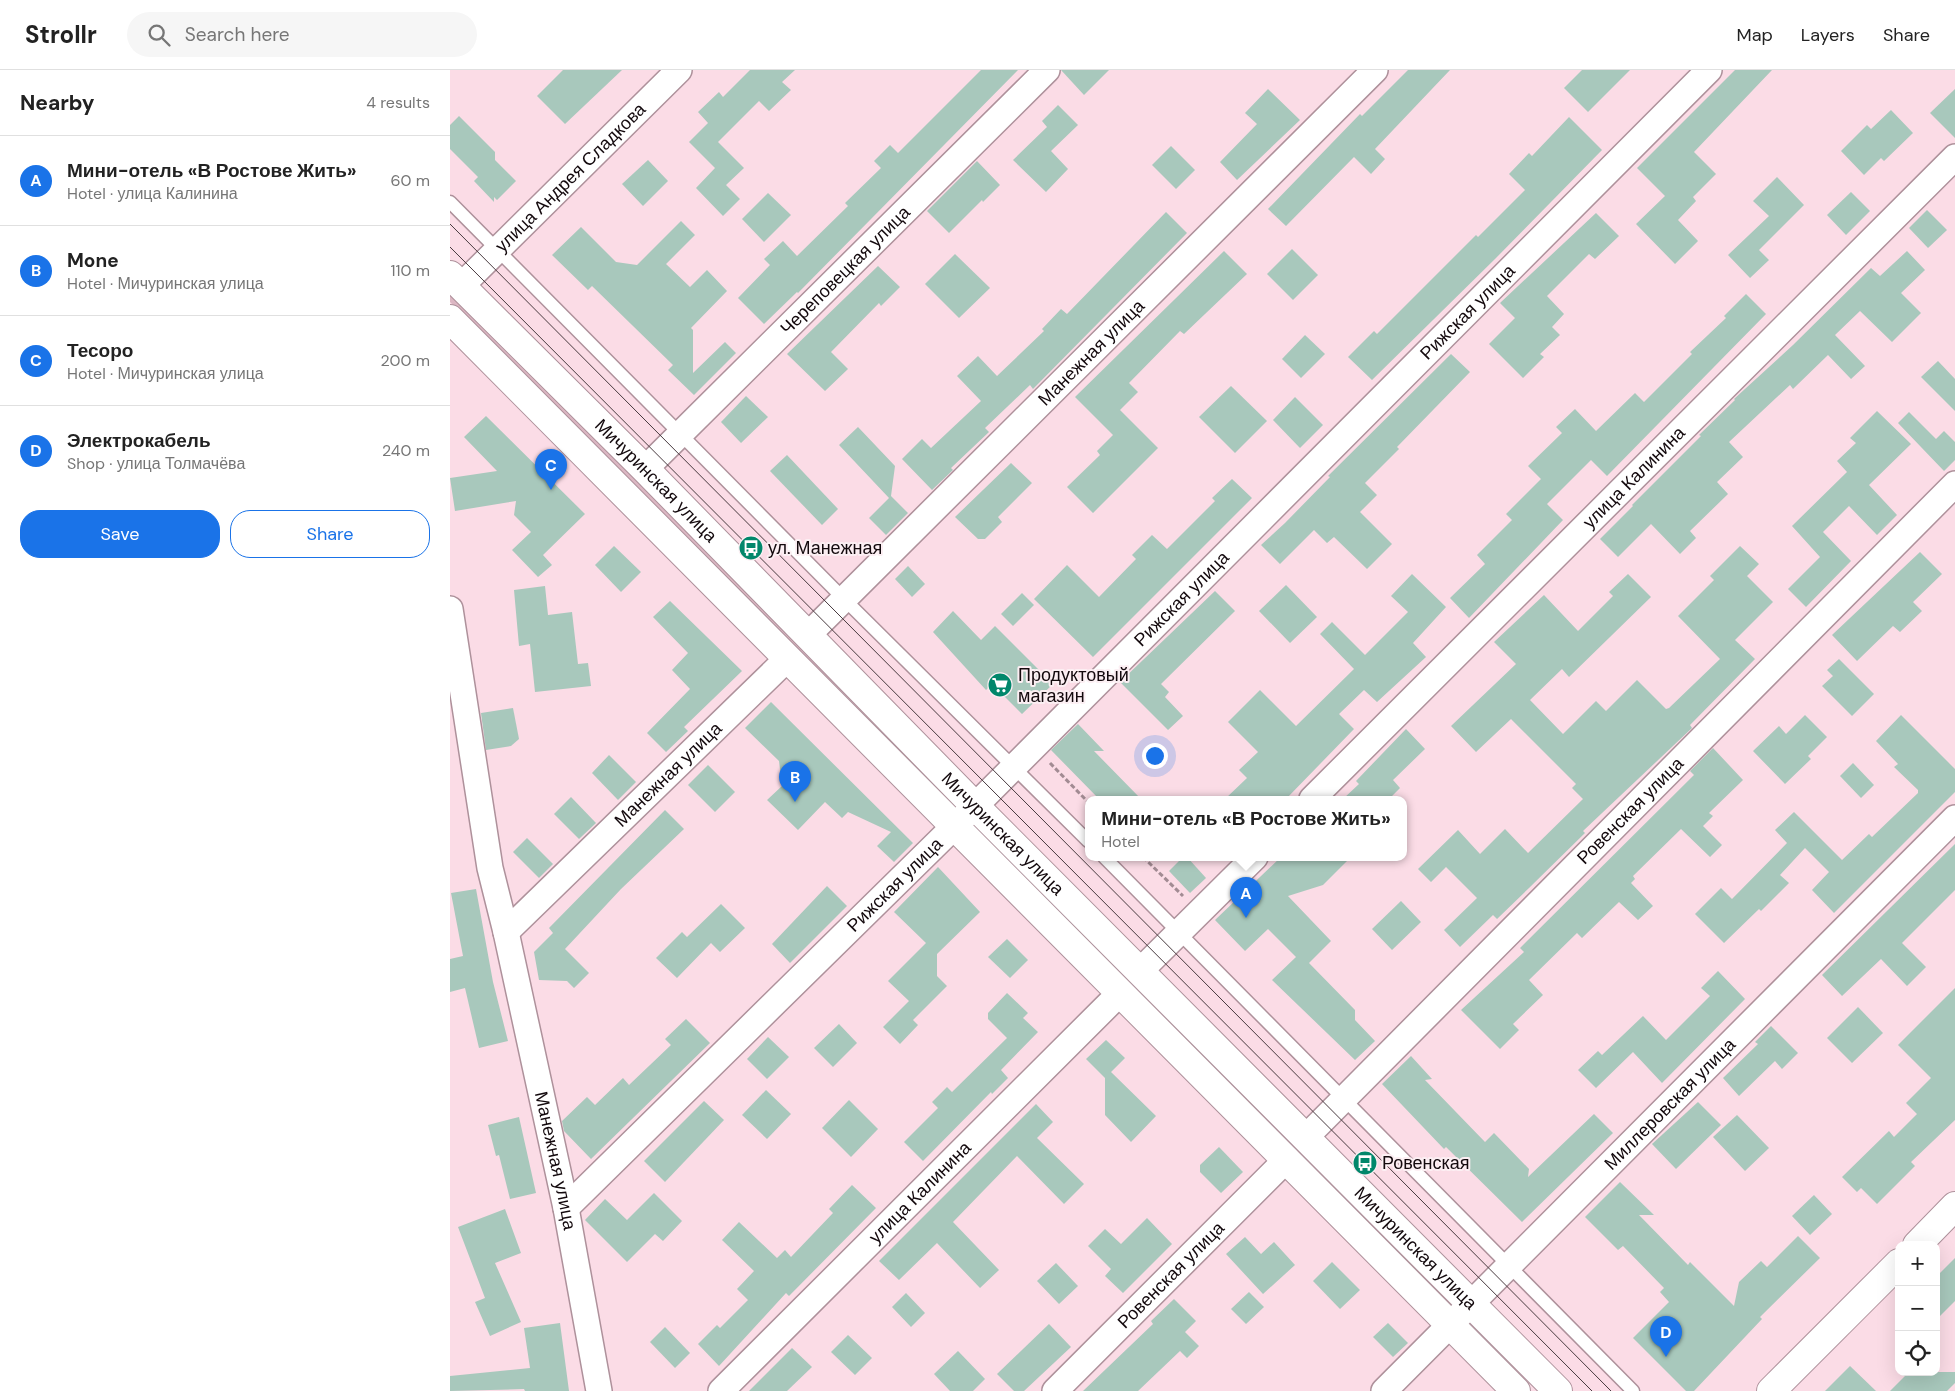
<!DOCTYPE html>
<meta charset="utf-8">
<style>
body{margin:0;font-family:"DM Sans",sans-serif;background:#f6f6f6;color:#222}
.controls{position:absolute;right:15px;bottom:15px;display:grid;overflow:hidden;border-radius:10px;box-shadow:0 5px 20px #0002}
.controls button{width:45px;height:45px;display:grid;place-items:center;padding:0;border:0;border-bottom:1px solid #e0e0e0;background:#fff;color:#222;font:25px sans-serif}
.you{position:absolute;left:704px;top:685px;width:18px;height:18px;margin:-12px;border:4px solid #fff;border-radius:50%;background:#1a73e8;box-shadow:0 0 0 8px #1a73e833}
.badge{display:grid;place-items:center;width:32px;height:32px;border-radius:50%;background:#1a73e8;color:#fff;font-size:16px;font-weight:700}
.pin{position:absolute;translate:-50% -41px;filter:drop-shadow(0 1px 2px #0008)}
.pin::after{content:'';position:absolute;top:26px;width:18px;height:15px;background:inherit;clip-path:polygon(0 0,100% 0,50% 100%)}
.popup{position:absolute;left:635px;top:726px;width:322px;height:65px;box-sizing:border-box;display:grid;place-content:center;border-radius:10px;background:#fff;filter:drop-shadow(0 1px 4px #0005);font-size:16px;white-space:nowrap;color:#767676}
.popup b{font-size:19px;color:#222}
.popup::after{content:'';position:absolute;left:50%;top:100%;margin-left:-10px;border:10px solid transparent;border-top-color:#fff}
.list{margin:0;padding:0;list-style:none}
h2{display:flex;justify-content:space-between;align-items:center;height:65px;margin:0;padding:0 20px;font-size:21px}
h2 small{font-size:16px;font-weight:400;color:#767676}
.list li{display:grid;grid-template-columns:32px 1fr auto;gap:15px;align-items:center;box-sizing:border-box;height:90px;padding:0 20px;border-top:1px solid #e0e0e0}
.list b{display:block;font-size:19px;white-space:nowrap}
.list p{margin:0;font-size:16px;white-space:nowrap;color:#767676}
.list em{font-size:16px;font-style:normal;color:#767676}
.actions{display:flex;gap:10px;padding:15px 20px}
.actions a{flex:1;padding:11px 0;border:1px solid #1a73e8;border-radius:20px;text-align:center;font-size:18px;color:#1a73e8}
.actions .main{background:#1a73e8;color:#fff}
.icon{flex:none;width:28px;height:28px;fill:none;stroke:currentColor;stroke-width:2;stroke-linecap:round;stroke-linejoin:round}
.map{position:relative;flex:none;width:1505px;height:1321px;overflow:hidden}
header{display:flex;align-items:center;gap:30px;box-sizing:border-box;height:70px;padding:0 25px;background:#fff;border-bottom:1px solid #e0e0e0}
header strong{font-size:24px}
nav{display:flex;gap:28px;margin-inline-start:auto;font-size:18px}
.search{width:350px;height:45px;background:#f6f6f6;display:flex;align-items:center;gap:12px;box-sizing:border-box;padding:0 18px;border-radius:28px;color:#767676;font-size:19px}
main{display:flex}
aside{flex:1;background:#fff}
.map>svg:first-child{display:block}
</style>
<header>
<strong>Strollr</strong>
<div class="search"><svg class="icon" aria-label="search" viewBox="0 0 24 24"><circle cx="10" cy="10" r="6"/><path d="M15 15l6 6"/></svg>Search here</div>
<nav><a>Map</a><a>Layers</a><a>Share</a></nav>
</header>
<main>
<aside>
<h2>Nearby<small>4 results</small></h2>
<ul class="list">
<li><span class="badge">A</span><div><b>Мини-отель «В Ростове Жить»</b><p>Hotel · улица Калинина</p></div><em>60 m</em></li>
<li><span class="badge">B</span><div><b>Mone</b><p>Hotel · Мичуринская улица</p></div><em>110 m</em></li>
<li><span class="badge">C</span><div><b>Тесоро</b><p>Hotel · Мичуринская улица</p></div><em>200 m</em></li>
<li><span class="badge">D</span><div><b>Электрокабель</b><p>Shop · улица Толмачёва</p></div><em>240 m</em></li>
</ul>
<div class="actions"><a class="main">Save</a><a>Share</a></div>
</aside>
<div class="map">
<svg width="1505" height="1321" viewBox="0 0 1505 1321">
<rect width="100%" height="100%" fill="#fbdce6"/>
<g fill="#dcb7c3">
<polygon points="0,223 504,731 500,735 0,232"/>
<polygon points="536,762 1002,1231 998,1235 533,766"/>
</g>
<g fill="#a8c8bc">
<polygon points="113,0 172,0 115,54 87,26"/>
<polygon points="300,0 345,0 332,12 341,20 319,41 309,31 268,72 294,98 276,115 290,129 273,146 246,118 265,98 239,72 258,53 248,42 269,22 273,27"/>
<polygon points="531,0 568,0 348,223 347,222 314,254 288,228 320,195 314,189 333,171 347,186 398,136 395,133 431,98 424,91 440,75 448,83"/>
<polygon points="611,0 659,0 634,25"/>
<polygon points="958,0 1000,0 925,79 935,89 921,104 904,87 836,156 818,139 910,44 912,46"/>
<polygon points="1132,0 1180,0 1138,42 1114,18"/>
<polygon points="1285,0 1322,0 1244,82 1266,104 1243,127 1246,131 1228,150 1248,171 1225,194 1186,154 1215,126 1187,98"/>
<polygon points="818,19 850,50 787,110 770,92 807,54 795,43"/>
<polygon points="1505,19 1505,68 1480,43"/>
<polygon points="608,35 628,55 601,81 618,99 596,122 563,90 597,57 592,51"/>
<polygon points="1441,40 1463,63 1434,91 1431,88 1414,105 1391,81 1417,55 1421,59"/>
<polygon points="9,46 45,82 45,90 66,111 47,130 44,127 44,132 24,111 28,107 0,79 0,55"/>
<polygon points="1119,47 1152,80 1046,188 922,310 898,287 924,261 927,264 1026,165 1028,167 1075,120 1059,104 1079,83 1082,86"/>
<polygon points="721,76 745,100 726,119 702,95"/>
<polygon points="198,90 218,111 193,136 172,114"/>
<polygon points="527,91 550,115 533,132 532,130 499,163 477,141"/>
<polygon points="1327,107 1354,135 1309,180 1319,190 1300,208 1278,185 1319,146 1303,131"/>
<polygon points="1401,122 1420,141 1396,165 1377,145"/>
<polygon points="318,123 341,145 314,172 292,149"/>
<polygon points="1477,140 1497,160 1478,178 1459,158"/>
<polygon points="716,142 737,163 583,319 580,315 535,358 539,362 501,398 503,400 482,420 452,389 472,369 481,378 531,331 507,306 528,286 547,306 594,261 592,259 611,239 617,244"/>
<polygon points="1146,143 1169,166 1145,189 1139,184 1097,226 1114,244 1102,257 1110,265 1090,284 1094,287 1073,308 1039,274 1065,248 1050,233"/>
<polygon points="231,151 245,165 216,194 240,217 257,200 277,221 241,258 243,260 243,303 275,272 286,283 244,325 218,300 223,295 142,216 138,220 102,185 131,157 166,192 187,195"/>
<polygon points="842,179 868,205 843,230 817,204"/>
<polygon points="774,181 797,204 734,264 730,261 679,313 688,322 670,340 708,378 643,443 617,417 650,385 647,381 663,365 625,327"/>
<polygon points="1457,181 1475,200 1451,223 1471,243 1442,272 1410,241 1385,265 1415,296 1401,309 1378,285 1343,319 1340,315 1279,372 1293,387 1267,412 1278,424 1240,461 1246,468 1230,484 1201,454 1168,487 1150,469 1183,436 1182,435 1251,366 1249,365 1285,330 1284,329 1343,275 1421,198 1430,206"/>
<polygon points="505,184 540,218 509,248 475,214"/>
<polygon points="428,196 450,217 431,236 429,233 381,282 398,299 375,321 337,284"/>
<polygon points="1296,224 1316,244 1157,406 1141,390 1097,434 1113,450 1019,548 1000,528 1035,494 1027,485 1062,450 1056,444 1091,409 1078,396 1112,363 1106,357 1125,339 1146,361 1185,323 1194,332 1242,284 1240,282 1276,248 1274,246"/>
<polygon points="855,265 875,284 851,308 832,289"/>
<polygon points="1001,284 1020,302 947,377 949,379 915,413 927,425 910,442 942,474 917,499 884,467 877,473 864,460 830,494 811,475 835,453 880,407 878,406"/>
<polygon points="1488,291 1505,309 1505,341 1471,307"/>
<polygon points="781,316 817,351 785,383 749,347"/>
<polygon points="296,326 318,347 291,373 271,352"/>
<polygon points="845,327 873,355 850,378 823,350"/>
<polygon points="1427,341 1461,374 1419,415 1447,445 1427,465 1399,436 1373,462 1401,491 1356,537 1338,519 1370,487 1342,456 1397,402 1387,391 1406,373 1400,368"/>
<polygon points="1459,342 1486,369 1494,361 1505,372 1505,390 1494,401 1448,353"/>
<polygon points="36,346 135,444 93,485 102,495 88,507 62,480 81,462 64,445 66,431 5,441 0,408 47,401 14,367"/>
<polygon points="408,357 445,396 441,426 458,443 436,465 419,448 439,428 389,375"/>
<polygon points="337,385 388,439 372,455 320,401"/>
<polygon points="561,393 582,413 548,447 552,452 535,469 528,469 505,447"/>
<polygon points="782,409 802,428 643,587 584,529 617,495 649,527 686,489 682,485 702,465 717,479 765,431 762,428"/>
<polygon points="164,476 191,502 171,522 145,495"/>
<polygon points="1290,476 1309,494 1297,506 1323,532 1285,570 1305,589 1240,655 1242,658 1133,761 1135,763 1079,818 1047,849 1043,845 1010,877 994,860 1027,828 996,797 981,812 968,799 1008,760 1030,784 1055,759 1078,783 1133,729 1122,718 1126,714 1061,649 1026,682 1001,656 1066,594 1044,572 1094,525 1128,561 1163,526 1159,522 1178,504 1201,527 1119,607 1112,599 1080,630 1113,664 1146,631 1156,641 1187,610 1216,639 1219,638 1270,589 1228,546 1264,510 1260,506"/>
<polygon points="1470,482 1492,504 1463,532 1472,541 1450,562 1443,556 1407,591 1382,565"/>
<polygon points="458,496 475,514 462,527 445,509"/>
<polygon points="962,504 996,537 963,573 976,587 927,632 914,620 889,644 904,659 836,729 775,729 797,708 789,700 808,682 778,652 810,620 846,656 904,599 870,564 882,552 915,585 958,542 941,526"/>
<polygon points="836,515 867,547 840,573 809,541"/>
<polygon points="95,516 98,545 122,542 128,594 138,593 141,616 85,622 80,574 69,576 64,520"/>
<polygon points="765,521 785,541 711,614 719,622 715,627 733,646 718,660 670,612"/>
<polygon points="572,523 584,535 563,556 551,544"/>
<polygon points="220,531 292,601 234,657 238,661 216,682 197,663 240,619 222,600 238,583 203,547"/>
<polygon points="503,541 531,570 545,556 603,614 572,644 542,614 536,620 483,562"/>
<polygon points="1389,589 1424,624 1402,646 1372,616 1383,606 1377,600"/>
<polygon points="321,632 463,773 444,792 427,776 441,762 398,742 392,748 375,732 348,760 317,730 332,716 329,691 295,658"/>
<polygon points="63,638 69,669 61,676 36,680 31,643"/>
<polygon points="1355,645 1377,667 1358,686 1361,689 1335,714 1303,681 1329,656 1336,664"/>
<polygon points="1451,645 1505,699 1505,722 1384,843 1362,820 1379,802 1355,778 1330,805 1339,813 1311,841 1309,839 1274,873 1245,844 1271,818 1282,829 1337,773 1325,760 1344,742 1392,790 1419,764 1422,767 1468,723 1468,720 1444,697 1448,694 1426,671"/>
<polygon points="628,654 654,681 644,681 691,729 649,729 601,680"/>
<polygon points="956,659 975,679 943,710 950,718 939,729 893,729 909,714 906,711"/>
<polygon points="1263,678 1293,710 1259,743 1263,746 1253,756 1272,775 1260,787 1231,759 1183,806 1185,809 1181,813 1203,836 1188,850 1169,832 1132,868 1127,863 1079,910 1093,925 1063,954 1069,960 1050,979 1011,940 1074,882 1070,878 1244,705 1240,701"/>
<polygon points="159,685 186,712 168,730 142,703"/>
<polygon points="1403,693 1424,715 1411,728 1390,706"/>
<polygon points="258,695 285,722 265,742 238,715"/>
<polygon points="121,727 146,753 129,769 104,744"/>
<polygon points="215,740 234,759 171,819 115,879 139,903 124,918 117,911 89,910 84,882 103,863 99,858"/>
<polygon points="77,768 103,794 89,808 63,782"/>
<polygon points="1505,774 1505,820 1452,873 1476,897 1457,916 1431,889 1392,926 1372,905"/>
<polygon points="733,787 737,787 756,808 740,823 719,801"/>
<polygon points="831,787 901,787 873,815 838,826 881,871 859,893 905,940 905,950 925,971 905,990 822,910 846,887 818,859 795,881 765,850"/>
<polygon points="488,797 530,842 487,884 487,906 497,916 463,950 468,955 450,974 433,957 459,931 438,911 476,873 444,842"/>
<polygon points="377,816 397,836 340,893 322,874"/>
<polygon points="26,819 43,912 58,971 29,978 15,918 0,922 0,889 13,886 1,823"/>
<polygon points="951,831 971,852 942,880 922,859"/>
<polygon points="271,834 295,858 270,882 261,873 227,908 206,888 232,862 237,867"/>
<polygon points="557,869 578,890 560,908 538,887"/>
<polygon points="1268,901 1295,929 1212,1013 1183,982 1146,1018 1128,1000 1148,981 1152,985 1193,946 1216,970 1260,926 1251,918"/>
<polygon points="1505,918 1505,1050 1461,1092 1465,1096 1427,1134 1411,1118 1407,1122 1392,1107 1439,1061 1444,1067 1467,1044 1456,1033 1481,1008 1448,975"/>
<polygon points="557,923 578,943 573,948 588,962 551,1000 558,1008 542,1024 541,1022 473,1091 454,1072 488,1038 482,1032 497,1017 502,1022 557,968 538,949 538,943"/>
<polygon points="1408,937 1433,963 1402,993 1377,968"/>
<polygon points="236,949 260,973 141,1089 114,1061 112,1051 137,1027 145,1035 173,1008 179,1015 221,975 215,969"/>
<polygon points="389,954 407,973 383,997 364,978"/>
<polygon points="1321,956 1348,983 1332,999 1325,991 1289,1026 1273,1008 1308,974 1305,972"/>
<polygon points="318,967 339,987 317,1009 297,989"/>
<polygon points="656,970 675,988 661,1002 706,1046 681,1072 655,1045 655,1008 636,989"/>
<polygon points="961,986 982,1009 975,1010 1035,1072 1044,1063 1079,1099 1078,1107 1144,1044 1163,1063 1072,1152 996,1077 994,1079 932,1014"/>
<polygon points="316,1020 341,1044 317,1069 292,1045"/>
<polygon points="399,1030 428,1059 401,1087 372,1058"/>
<polygon points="254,1031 274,1050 215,1112 194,1091"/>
<polygon points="1248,1032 1271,1055 1226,1099 1202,1074"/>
<polygon points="586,1034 603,1052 587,1068 634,1114 614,1134 567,1086 503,1152 549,1200 530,1218 487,1173 449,1210 429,1191"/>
<polygon points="1287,1045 1319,1078 1295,1101 1263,1067"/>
<polygon points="69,1047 86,1123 60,1129 49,1085 46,1086 38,1055"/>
<polygon points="769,1077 793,1102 771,1123 750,1102 750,1095"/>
<polygon points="1170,1112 1204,1145 1189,1145 1238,1195 1240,1192 1284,1236 1289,1212 1311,1191 1317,1197 1348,1166 1370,1188 1310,1247 1312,1249 1244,1321 1236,1321 1183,1268 1219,1232 1210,1222 1214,1218 1173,1176 1168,1180 1135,1147"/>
<polygon points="402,1115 426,1138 339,1226 336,1223 269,1296 248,1274 267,1255 270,1258 298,1230 287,1219 304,1201 272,1170 289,1152 327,1188 335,1180 341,1187 383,1143 379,1139"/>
<polygon points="204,1123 232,1151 213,1171 205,1164 177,1192 135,1150 155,1129 177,1150"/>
<polygon points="1364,1125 1382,1144 1360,1165 1342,1146"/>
<polygon points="55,1139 71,1183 45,1193 71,1252 40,1266 25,1232 35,1228 8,1157"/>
<polygon points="697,1148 722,1174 673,1223 655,1206 661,1199 638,1176 655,1159 671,1174"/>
<polygon points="795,1167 811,1184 824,1172 845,1195 813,1224 776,1184"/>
<polygon points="1505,1188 1505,1231 1486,1250 1486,1207"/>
<polygon points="882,1192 910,1220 890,1239 863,1211"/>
<polygon points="606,1193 628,1216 609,1234 587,1211"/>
<polygon points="799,1222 814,1237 796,1254 781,1239"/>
<polygon points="456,1223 475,1243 461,1257 442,1237"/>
<polygon points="724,1229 746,1251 735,1262 749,1276 737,1288 730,1281 688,1321 633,1321 703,1254 701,1251"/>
<polygon points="110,1253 119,1321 75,1321 74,1319 0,1321 0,1306 80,1298 74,1258"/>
<polygon points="938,1253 958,1273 943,1287 923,1267"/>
<polygon points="599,1254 621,1277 574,1321 564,1321 547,1304"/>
<polygon points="215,1257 240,1283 225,1298 200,1272"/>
<polygon points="398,1265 422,1288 405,1305 381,1282"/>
<polygon points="342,1278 362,1297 337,1321 299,1321"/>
<polygon points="508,1281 535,1309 523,1321 500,1321 484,1304"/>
<polygon points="1400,1296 1426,1321 1375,1321"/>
<polygon points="1459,1302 1505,1302 1505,1313 1497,1321 1440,1321"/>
</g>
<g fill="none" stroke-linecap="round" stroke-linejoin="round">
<defs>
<g id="service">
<polyline points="0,132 394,529 638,771"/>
<polyline points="654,787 1183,1321"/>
</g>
<g id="minor">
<path id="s1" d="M11,216L229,0"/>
<path id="s2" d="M195,399L597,0"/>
<path id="s3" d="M0,539L40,798L56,862L116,1138L149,1321"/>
<path id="s4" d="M358,565L925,0"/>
<path id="s5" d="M862,729L1505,87"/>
<path id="s6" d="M56,862L338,588"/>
<polyline points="690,901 805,787"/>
<path id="s7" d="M856,1067L1505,414"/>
<path id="s8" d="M116,1138L525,736L1259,0"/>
<path id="s9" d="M271,1321L670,923"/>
<path id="s10" d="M605,1321L837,1089"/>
<path id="s11" d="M934,1321L1505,748"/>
</g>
<g id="tertiary">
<polyline points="1467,1175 1505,1136"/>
<polyline points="1321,1321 1449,1193"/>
</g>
<g id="secondary">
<path id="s12" d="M0,205L195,399L525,736L1108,1321"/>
<polyline points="0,249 1066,1321"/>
</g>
</defs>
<use href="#service" stroke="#ae919b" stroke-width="15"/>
<use href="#minor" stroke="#ae919b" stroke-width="28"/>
<use href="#tertiary" stroke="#ae919b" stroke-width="30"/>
<use href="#secondary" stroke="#ae919b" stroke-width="30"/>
<g stroke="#a28b93" stroke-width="3" stroke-dasharray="5 2.5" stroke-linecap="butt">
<polyline points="600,693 638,732"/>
<polyline points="693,787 733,826"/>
</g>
<use href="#service" stroke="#fff" stroke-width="12"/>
<use href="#minor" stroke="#fff" stroke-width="25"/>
<use href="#tertiary" stroke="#fff" stroke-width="28"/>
<use href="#secondary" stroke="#fff" stroke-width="28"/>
<g stroke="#483a3f" stroke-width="1">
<polyline points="0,154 1161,1321"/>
<polyline points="0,177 1142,1321"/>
</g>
</g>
<defs>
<symbol id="bus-disc" viewBox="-11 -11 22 22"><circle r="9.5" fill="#01876b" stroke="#fceff3"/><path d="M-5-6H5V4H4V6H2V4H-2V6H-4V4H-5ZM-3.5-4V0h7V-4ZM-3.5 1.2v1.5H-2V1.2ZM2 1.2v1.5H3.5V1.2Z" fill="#fff"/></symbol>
<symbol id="supermarket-disc" viewBox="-11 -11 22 22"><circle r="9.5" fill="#01876b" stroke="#fceff3"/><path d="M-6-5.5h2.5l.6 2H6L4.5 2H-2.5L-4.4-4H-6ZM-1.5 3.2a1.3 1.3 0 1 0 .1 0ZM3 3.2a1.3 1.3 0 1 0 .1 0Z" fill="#fff"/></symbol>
</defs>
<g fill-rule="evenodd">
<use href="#bus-disc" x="287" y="464" width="28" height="28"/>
<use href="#supermarket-disc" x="536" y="601" width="28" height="28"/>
<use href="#bus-disc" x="901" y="1079" width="28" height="28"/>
</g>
<g text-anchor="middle" stroke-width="4" stroke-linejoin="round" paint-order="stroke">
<g font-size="18" fill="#13090d" stroke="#fceff3">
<text dy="6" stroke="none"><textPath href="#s1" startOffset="154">улица Андрея Сладкова</textPath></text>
<text dy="6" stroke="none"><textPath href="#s2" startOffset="282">Череповецкая улица</textPath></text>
<text dy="6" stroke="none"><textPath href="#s8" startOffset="1271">Рижская улица</textPath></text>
<text dy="6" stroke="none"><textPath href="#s4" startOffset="400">Манежная улица</textPath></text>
<text dy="6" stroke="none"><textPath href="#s5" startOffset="455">улица Калинина</textPath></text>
<text dy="6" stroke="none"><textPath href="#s12" startOffset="291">Мичуринская улица</textPath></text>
<text dy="6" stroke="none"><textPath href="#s8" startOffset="866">Рижская улица</textPath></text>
<text dy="6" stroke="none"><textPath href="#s6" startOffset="226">Манежная улица</textPath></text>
<text dy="6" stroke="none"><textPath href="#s7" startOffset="460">Ровенская улица</textPath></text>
<text dy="6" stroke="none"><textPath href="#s12" startOffset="786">Мичуринская улица</textPath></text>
<text dy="6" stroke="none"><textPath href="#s8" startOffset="461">Рижская улица</textPath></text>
<text dy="6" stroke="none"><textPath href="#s11" startOffset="405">Миллеровская улица</textPath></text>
<text dy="6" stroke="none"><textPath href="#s3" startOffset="562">Манежная улица</textPath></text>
<text dy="6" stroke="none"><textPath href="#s9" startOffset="281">улица Калинина</textPath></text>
<text dy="6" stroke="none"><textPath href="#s12" startOffset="1371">Мичуринская улица</textPath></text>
<text dy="6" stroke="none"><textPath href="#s10" startOffset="164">Ровенская улица</textPath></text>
</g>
<g font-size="18" fill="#13090d" stroke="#fceff3" text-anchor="start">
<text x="318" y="484">ул. Манежная</text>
<text x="568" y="611">Продуктовый<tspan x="568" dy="21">магазин</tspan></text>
<text x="932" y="1099">Ровенская</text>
</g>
</g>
</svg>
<div class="controls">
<button>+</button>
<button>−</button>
<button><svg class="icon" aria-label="locate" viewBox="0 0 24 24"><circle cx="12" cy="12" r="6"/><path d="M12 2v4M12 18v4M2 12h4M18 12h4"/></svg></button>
</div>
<div class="you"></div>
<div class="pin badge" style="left:796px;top:848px">A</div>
<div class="popup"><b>Мини-отель «В Ростове Жить»</b>Hotel</div>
<div class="pin badge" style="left:345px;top:732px">B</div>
<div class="pin badge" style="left:101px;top:420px">C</div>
<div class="pin badge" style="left:1216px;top:1287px">D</div>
</div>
</main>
